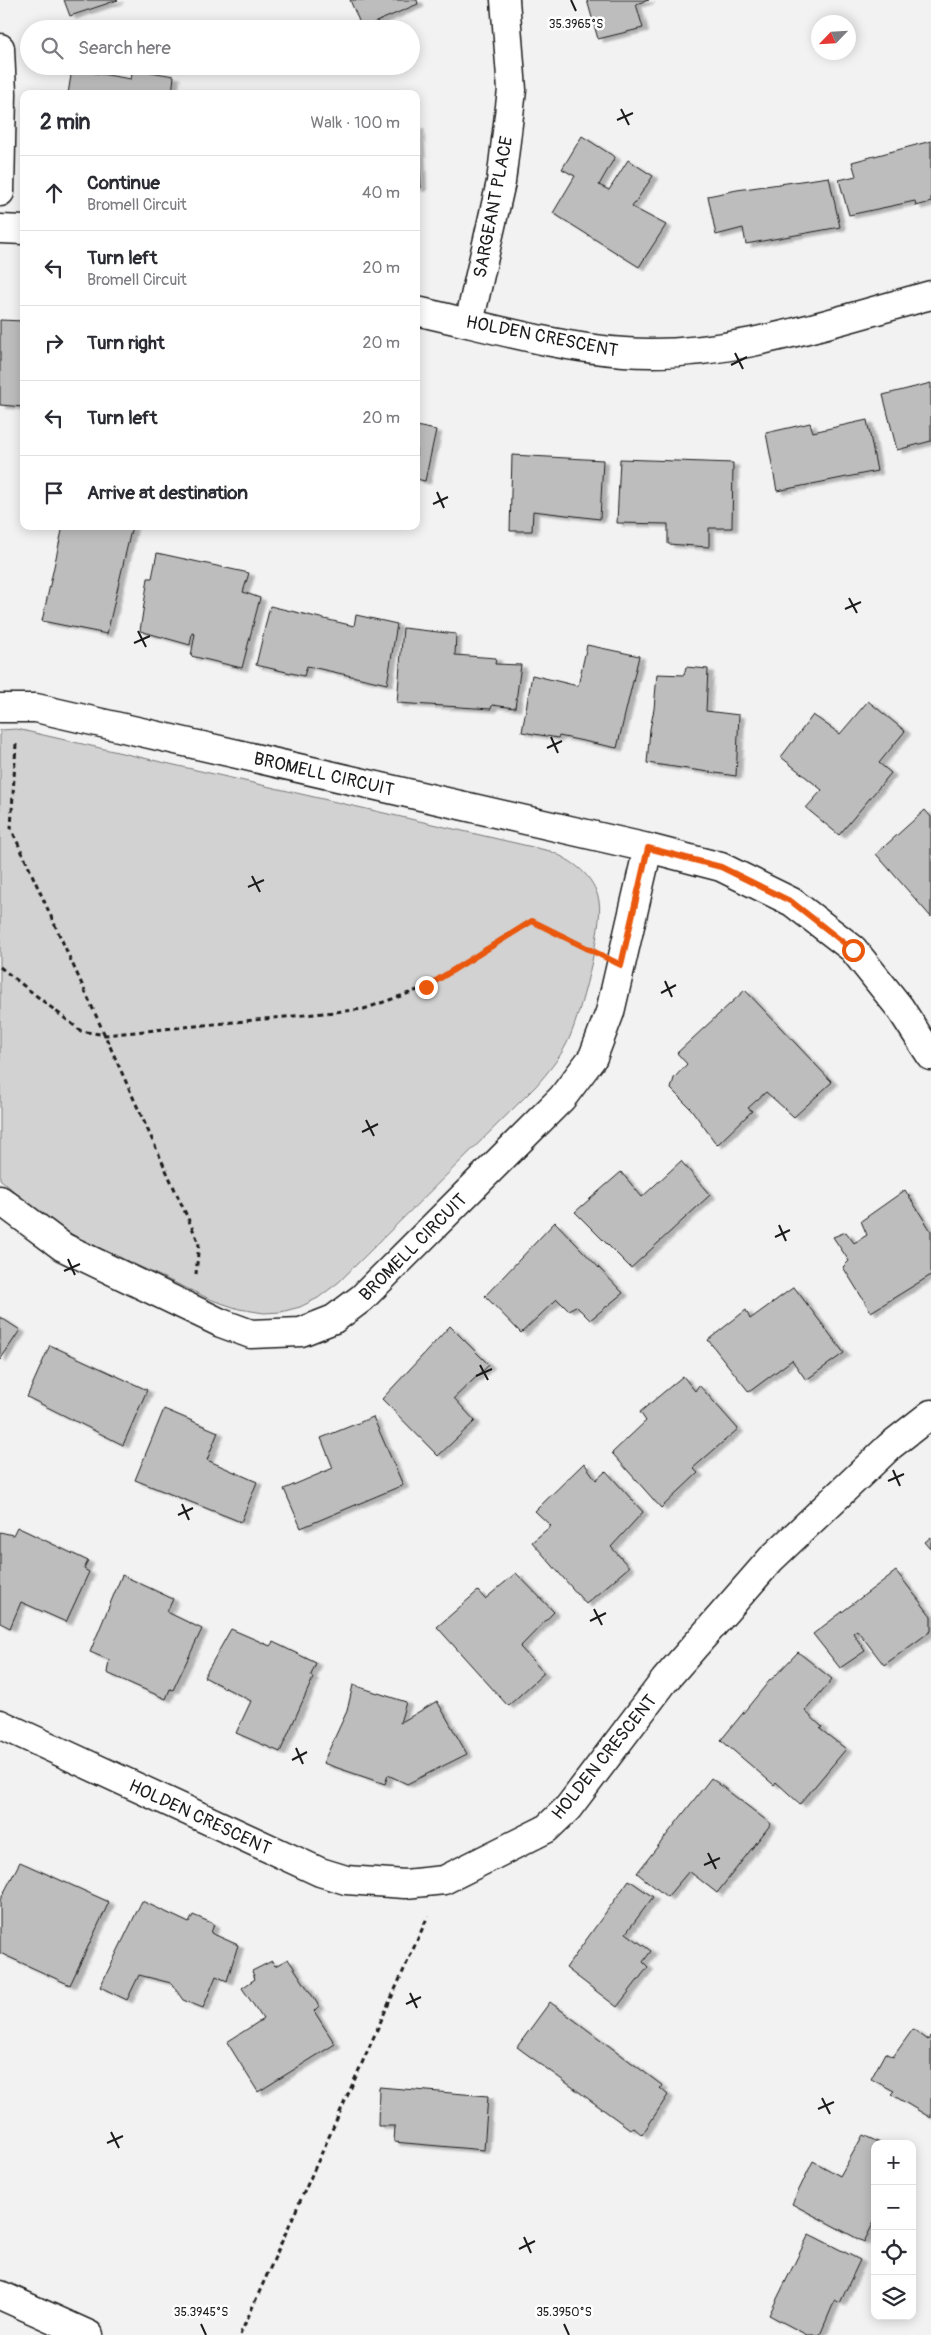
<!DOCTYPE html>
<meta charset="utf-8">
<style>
body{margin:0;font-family:Pangolin,sans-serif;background:#f2f2f3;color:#2b2b33}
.controls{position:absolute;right:15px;bottom:15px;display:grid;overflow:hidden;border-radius:10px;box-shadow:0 2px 12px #0003}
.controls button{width:45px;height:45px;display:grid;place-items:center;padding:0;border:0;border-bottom:1px solid #e1e1e2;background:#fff;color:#2b2b33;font:25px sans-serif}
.compass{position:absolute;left:811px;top:15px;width:45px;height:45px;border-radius:50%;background:#fff;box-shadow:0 2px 12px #0003;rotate:245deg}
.stop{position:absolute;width:15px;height:15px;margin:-11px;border:4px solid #ea580c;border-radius:50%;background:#fff}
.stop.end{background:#ea580c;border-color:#fff;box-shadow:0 1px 5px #0008}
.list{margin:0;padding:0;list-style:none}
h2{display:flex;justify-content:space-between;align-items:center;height:65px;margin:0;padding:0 20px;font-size:21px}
h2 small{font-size:16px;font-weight:400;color:#7c7c81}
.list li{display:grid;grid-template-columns:32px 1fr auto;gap:15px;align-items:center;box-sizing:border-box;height:75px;padding:0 20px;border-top:1px solid #e1e1e2}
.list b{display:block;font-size:19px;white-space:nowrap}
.list p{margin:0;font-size:16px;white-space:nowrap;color:#7c7c81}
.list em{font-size:16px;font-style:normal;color:#7c7c81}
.icon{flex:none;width:28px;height:28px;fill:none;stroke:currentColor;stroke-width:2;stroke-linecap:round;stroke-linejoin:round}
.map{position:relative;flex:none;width:931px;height:2335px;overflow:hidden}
.search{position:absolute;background:#fff;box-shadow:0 2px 12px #0003;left:20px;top:20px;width:400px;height:55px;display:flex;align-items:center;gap:12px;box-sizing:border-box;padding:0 18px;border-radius:28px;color:#7c7c81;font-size:19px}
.panel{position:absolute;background:#fff;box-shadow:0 2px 12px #0003;left:20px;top:90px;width:400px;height:440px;border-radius:10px}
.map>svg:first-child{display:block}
</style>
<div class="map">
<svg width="931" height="2335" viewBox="0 0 931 2335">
<defs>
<filter id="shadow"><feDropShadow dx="5.5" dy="3" stdDeviation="1" flood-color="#0004"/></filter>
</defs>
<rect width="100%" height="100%" fill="#f2f2f2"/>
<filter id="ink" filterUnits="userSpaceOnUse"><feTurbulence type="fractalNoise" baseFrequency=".02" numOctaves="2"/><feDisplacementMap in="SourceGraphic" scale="10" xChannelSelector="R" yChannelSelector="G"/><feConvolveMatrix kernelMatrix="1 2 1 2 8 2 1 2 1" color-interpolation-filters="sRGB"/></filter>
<g filter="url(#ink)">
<path fill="#d2d2d2" stroke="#777" d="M17,729L550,851C573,861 594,875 599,901C604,924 579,1021 567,1043C559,1059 548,1072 536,1086L339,1282L318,1298L300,1307L281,1312L264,1313L239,1309L212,1300L78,1238L40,1214L0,1179V730Z"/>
<g fill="#bdbdbd" stroke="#1c1c1c" filter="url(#shadow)">
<polygon points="64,0 118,0 70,16"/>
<polygon points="350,0 417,0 418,4 362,28"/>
<polygon points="587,0 649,0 636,4 643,28 598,39"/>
<polygon points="72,69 131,79 133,69 174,76 172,94 68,94"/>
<polygon points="416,126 418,126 421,188 416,188"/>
<polygon points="582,136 615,157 599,185 609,190 628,160 653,176 632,207 666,225 639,267 553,213 575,176 562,169"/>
<polygon points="931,141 931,202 916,206 915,201 849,215 839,180 856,176 852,162"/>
<polygon points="829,177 840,227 746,244 743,228 716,235 708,196 737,190"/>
<polygon points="0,320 24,321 24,407 0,405"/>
<polygon points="931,383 931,441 897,450 883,395"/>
<polygon points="867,420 877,471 777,491 766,433 810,423 813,432"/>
<polygon points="416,426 436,430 425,481 416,479"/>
<polygon points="512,455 603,460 600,519 533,511 532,531 510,531"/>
<polygon points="620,459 733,463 732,528 709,528 709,547 668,544 668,524 617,523"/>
<polygon points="63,526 132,526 107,634 42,621"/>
<polygon points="157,553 249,573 243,592 260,598 242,668 191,656 195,634 192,633 190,645 140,631 148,578 152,578"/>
<polygon points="270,606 354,626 356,615 397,624 387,684 307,666 304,676 256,665"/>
<polygon points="403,628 456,634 455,655 496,658 495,664 521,665 515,708 492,705 491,709 397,703"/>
<polygon points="587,645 639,656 617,748 559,736 558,738 522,732 532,675 578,686"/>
<polygon points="686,667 708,669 706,711 739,715 736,776 647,763 650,729 654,709 657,674 684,675"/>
<polygon points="868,701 905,731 879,763 891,773 839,835 806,808 822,790 781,757 813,715 840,734"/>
<polygon points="925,810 931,817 931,917 876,854"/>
<polygon points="745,990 832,1082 794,1117 766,1092 748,1108 752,1111 717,1145 691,1109 671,1089 674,1078 687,1064 677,1053"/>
<polygon points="681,1161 710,1195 631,1268 575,1212 621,1172 642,1197"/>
<polygon points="905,1190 931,1231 931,1275 871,1312 843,1267 849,1261 833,1237 846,1232 854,1243 867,1235 861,1221"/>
<polygon points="555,1222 623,1293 590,1320 576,1306 568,1310 557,1299 521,1333 485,1296"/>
<polygon points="794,1287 844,1353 806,1380 792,1360 749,1392 708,1340 746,1310 750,1319"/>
<polygon points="0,1317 20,1330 0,1360"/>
<polygon points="450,1326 489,1365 454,1398 475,1421 438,1456 382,1399"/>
<polygon points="50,1345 147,1390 123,1445 27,1397"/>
<polygon points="683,1376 695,1391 699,1385 738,1429 693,1468 698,1473 661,1508 612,1453 646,1421 640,1412"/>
<polygon points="164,1409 218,1432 207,1460 257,1482 241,1522 135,1480"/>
<polygon points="373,1417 403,1485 301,1528 284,1489 333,1468 321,1438"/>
<polygon points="584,1463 596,1480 606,1471 643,1512 611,1547 629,1567 586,1604 532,1542 551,1526 535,1511"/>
<polygon points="17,1527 88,1561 84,1569 89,1572 66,1622 21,1602 10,1628 0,1623 0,1532 13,1535"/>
<polygon points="931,1537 931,1549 925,1542"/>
<polygon points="896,1571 931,1616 931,1631 884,1665 857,1630 853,1633 865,1651 840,1668 813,1634"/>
<polygon points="516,1573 554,1612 520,1647 544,1673 508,1706 437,1627 478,1591 485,1599"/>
<polygon points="122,1575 173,1599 167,1612 202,1629 173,1690 170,1689 166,1699 107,1673 109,1660 90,1652"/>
<polygon points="231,1629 270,1646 273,1642 316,1663 311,1675 313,1678 280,1752 236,1733 251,1701 204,1677"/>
<polygon points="798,1652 832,1679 805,1711 822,1727 820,1729 846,1749 800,1804 776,1782 774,1785 721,1740 770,1680 774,1677"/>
<polygon points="353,1685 406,1702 400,1723 437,1701 467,1754 407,1784 388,1775 385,1784 323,1763 347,1711"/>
<polygon points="711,1778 771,1824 717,1893 689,1871 667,1897 637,1873"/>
<polygon points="20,1862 109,1902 70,1985 0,1953 0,1900"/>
<polygon points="629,1880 653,1897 626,1933 651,1951 643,1962 648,1967 617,2007 566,1968"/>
<polygon points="142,1901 189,1923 193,1915 214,1924 211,1933 238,1945 227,1981 216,1976 203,2008 183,2000 171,1983 139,1975 127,2000 100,1987"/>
<polygon points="288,1959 319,2006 314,2011 335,2044 258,2092 227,2042 263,2019 242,1988 255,1979 252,1971 272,1961 275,1966"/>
<polygon points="550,2002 663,2086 660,2088 668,2095 642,2135 633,2127 630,2129 517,2047"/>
<polygon points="913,2029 928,2040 931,2036 931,2118 891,2094 894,2091 871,2079 885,2053 893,2057"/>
<polygon points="379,2087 488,2096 484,2150 394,2142 395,2126 378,2126"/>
<polygon points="863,2135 882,2144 875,2144 875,2220 864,2242 792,2204 813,2161 840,2176"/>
<polygon points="809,2234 860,2260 840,2303 835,2300 820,2335 807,2335 769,2315"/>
</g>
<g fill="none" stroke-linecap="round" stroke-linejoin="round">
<defs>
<g id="minor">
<polyline points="0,48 2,94 0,192"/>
<polyline points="0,229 24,230"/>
<path d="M416,311C485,326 554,347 624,352C725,360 834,321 931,295"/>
<polyline points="469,323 501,182 512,90 505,0"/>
<polyline points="0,708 36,708 648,848 721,867 792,902 853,949 900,1008 931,1056"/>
<polyline points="0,1200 63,1247 221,1323 251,1334 301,1332 334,1319 362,1298 562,1098 593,1057 610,1012 648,848"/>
<polyline points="0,1724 320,1872 346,1880 405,1884 444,1880 546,1829 568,1808 665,1680 771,1559 890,1446 931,1414"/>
<polyline points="0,2295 89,2335"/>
</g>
</defs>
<use href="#minor" stroke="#1c1c1c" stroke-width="31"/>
<g stroke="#1c1c1c" stroke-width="3" stroke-dasharray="5 4" stroke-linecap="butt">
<polyline points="16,744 11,828 199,1243 196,1274"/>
<polyline points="0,967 81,1031 105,1035 364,1009 426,987 532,921 588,949"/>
<polyline points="240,2335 428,1916"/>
</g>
<use href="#minor" stroke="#fff" stroke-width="28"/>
</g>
</g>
<g fill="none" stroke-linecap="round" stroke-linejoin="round" filter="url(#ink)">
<polyline stroke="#ea580c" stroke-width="6" points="426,987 532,921 621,965 648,848 721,867 792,902 853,950"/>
</g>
<path fill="none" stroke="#1c1c1c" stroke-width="2" d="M571,0L576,11M621,109L629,125M617,120L633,113M735,353L743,369M731,365L747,357M437,492L444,508M433,504L448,497M849,598L857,613M845,609L861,602M138,631L146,647M134,643L150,636M551,737L558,753M547,748L562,741M252,876L260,892M248,887L264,880M665,981L672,997M661,993L676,985M366,1120L374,1136M362,1132L378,1124M779,1225L786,1241M775,1237L790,1230M68,1259L75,1275M64,1271L80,1264M480,1365L488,1380M476,1376L492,1369M893,1470L900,1486M888,1481L904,1474M182,1504L189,1520M178,1515L193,1508M594,1609L602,1625M590,1621L606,1613M296,1748L303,1764M292,1760L307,1752M708,1853L716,1869M704,1865L720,1858M410,1993L417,2008M406,2004L421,1997M822,2098L830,2114M818,2109L834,2102M111,2132L119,2148M107,2143L123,2136M524,2237L531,2253M519,2249L535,2241M201,2324L206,2335M564,2324L569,2335"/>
<g text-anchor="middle" stroke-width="5" stroke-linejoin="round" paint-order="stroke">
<g font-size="18" fill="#1c1c1c" stroke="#fff">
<text transform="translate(493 207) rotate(-79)" y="6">SARGEANT PLACE</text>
<text transform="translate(542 336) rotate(11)" y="6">HOLDEN CRESCENT</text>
<text transform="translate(324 774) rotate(13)" y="6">BROMELL CIRCUIT</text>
<text transform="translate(413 1247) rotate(-45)" y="6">BROMELL CIRCUIT</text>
<text transform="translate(604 1757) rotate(-51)" y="6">HOLDEN CRESCENT</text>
<text transform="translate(200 1817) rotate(25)" y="6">HOLDEN CRESCENT</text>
</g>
</g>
<g font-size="12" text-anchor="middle" fill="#1c1c1c" stroke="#fff" stroke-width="5" stroke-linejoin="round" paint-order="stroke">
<text x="576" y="28">35.3965°S</text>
<text x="201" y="2316">35.3945°S</text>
<text x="564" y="2316">35.3950°S</text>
</g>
</svg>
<div class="controls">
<button>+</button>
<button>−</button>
<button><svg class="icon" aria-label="locate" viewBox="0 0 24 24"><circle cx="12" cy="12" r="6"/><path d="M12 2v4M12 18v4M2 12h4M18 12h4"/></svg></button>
<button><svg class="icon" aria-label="layers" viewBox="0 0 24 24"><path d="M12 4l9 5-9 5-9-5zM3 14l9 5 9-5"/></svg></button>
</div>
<svg class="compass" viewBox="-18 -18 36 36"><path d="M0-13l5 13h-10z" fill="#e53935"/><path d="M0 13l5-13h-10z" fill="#7c7c81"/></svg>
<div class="stop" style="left:853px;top:950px"></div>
<div class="stop end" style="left:426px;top:987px"></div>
<div class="search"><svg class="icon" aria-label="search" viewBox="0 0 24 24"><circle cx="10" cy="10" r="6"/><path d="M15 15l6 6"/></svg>Search here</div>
<section class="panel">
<h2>2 min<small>Walk · 100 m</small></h2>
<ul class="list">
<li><svg class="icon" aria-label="ahead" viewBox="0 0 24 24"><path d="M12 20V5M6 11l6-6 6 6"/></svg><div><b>Continue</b><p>Bromell Circuit</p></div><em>40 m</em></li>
<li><svg class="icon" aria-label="left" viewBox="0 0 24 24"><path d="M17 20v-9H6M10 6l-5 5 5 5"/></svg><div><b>Turn left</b><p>Bromell Circuit</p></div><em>20 m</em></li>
<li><svg class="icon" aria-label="right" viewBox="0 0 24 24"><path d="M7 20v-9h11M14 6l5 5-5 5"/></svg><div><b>Turn right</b></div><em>20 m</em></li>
<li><svg class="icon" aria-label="left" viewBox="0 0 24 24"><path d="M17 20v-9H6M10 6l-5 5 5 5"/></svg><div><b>Turn left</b></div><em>20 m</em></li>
<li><svg class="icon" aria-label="arrive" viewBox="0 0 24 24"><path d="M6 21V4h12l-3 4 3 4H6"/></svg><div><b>Arrive at destination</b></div></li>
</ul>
</section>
</div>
